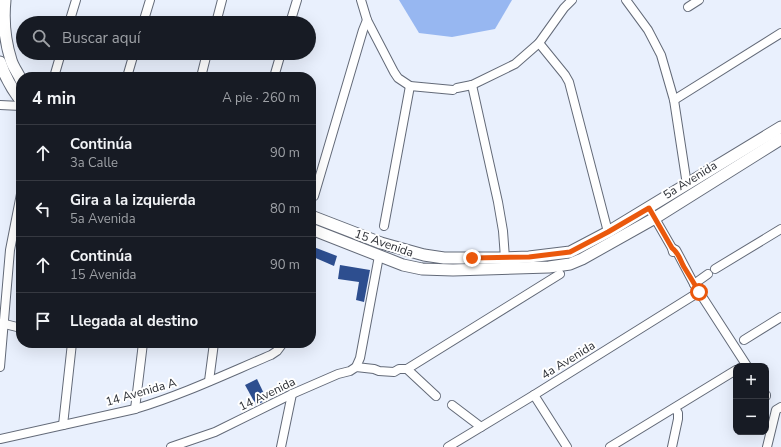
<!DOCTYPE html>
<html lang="es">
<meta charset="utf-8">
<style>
body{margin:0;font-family:"Nunito Sans",sans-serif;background:#242831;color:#f1f3f6}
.controls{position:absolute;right:12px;bottom:12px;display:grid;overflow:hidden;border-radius:8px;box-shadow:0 4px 16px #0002}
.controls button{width:36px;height:36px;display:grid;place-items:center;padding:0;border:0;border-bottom:1px solid #363941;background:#171b24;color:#f1f3f6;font:20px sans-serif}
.stop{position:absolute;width:12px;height:12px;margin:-9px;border:3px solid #ea580c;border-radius:50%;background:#fff}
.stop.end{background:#ea580c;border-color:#fff;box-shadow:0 1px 4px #0008}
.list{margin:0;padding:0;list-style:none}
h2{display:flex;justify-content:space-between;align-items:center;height:52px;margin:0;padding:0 16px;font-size:17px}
h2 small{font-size:13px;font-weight:400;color:#9ea1a6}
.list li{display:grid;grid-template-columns:26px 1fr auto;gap:12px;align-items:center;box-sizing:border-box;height:56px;padding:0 16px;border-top:1px solid #363941}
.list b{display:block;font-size:15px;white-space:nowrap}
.list p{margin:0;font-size:13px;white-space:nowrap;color:#9ea1a6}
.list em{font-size:13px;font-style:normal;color:#9ea1a6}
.icon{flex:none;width:22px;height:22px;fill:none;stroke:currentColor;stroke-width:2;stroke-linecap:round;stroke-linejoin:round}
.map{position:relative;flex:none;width:781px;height:447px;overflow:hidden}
.search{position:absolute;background:#171b24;box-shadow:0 4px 16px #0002;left:16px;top:16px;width:300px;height:44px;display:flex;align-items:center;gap:10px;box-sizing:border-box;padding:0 14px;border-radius:22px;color:#9ea1a6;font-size:15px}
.panel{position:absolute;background:#171b24;box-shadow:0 4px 16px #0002;left:16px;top:72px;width:300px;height:276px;border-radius:16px}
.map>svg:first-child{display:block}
</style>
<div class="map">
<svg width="781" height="447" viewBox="0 0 781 447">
<rect width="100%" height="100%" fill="#e9f0fd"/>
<polygon fill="#97b7f1" points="399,0 512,0 495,29 452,37 419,33"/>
<g fill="#2d4e8f">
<polygon points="311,246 337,256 334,266 311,256"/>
<polygon points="340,265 370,270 364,302 356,300 359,282 338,279"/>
<polygon points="257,379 267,400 256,405 245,385"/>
</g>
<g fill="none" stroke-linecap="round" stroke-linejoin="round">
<defs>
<g id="minor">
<polyline points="361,0 367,20 394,72 398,78 410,86 453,90"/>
<polyline points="626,0 648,30 661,55 674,100 687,185"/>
<polyline points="688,7 699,0"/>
<polyline points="69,23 76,0"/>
<polyline points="143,23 150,0"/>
<polyline points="216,23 222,0"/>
<polyline points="290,23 297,0"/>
<polyline points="539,43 565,75 569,82 608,232"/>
<polyline points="54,77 61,53"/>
<polyline points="127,77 134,53"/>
<polyline points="201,77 207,53"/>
<polyline points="274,77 281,53"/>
<polyline points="472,85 498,202 503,231 505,258"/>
<polyline points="457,88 472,85 515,64 539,43 564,8 572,0"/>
<polyline points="674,100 781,33"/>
<polyline points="0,105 21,106"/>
<polyline points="314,196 363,30 367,20"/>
<polyline points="649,208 672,248 673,252"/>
<polyline points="384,226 410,86"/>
<polyline points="672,248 676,250 694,284 747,366"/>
<polyline points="715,269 781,229"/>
<polyline points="694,284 708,274"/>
<polyline points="1,323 21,328"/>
<polyline points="744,340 781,317"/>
<polyline points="0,367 10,250 21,194"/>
<polyline points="356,367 360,358 379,256"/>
<polyline points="407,369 436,396"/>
<polyline points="209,381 214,343"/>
<polyline points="534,395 567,447"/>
<polyline points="766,395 766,396"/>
<polyline points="452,405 481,427"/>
<polyline points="135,409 143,343"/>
<polyline points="63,425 72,343"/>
<path d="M0,439L135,409C182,395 226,374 271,355L277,351L283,343"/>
<polyline points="171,447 215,432 292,394 338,374 350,371 356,367 374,369 379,371 394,372 399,369 407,369 560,274"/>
<polyline points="281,447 292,394"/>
<polyline points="448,447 534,395 699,292"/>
<polyline points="610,447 736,370"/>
<polyline points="672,447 678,419 678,413 675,408"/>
<polyline points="767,447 776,410 781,407"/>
</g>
<g id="secondary">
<path d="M5,0C3,20 5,41 11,60C13,67 18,73 21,80"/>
<path d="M0,62C5,77 12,89 21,101"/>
<polyline points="311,216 381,243 424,255 444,258 505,258 529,257 570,252 608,232 781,127"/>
<polyline points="311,229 403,265 422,269 453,270 549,267 570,264 582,259 655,218 781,139"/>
</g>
</defs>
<use href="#minor" stroke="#636a78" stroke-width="10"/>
<use href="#secondary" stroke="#636a78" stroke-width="13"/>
<use href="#minor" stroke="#fff" stroke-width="8"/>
<use href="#secondary" stroke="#fff" stroke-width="11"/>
</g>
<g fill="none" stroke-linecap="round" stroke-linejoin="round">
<path stroke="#ea580c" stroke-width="5" d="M472,258L529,257L570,252L608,232L649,208L672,248C679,253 680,260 684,267C689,275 694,283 699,292"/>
</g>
<g text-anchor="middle" stroke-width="4" stroke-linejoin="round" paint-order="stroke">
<g font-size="12" fill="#2b2e34" stroke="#fff">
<text transform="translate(690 180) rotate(-32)" y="4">5a Avenida</text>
<text transform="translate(384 243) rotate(19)" y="4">15 Avenida</text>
<text transform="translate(568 360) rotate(-32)" y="4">4a Avenida</text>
<text transform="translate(141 392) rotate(-16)" y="4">14 Avenida A</text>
<text transform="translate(267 394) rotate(-26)" y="4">14 Avenida</text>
</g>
</g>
</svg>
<div class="controls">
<button>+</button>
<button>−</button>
</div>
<div class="stop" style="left:699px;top:292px"></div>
<div class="stop end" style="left:472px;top:258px"></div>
<div class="search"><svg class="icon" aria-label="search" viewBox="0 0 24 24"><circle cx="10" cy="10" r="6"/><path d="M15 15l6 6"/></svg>Buscar aquí</div>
<section class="panel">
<h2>4 min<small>A pie · 260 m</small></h2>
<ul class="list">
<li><svg class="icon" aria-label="ahead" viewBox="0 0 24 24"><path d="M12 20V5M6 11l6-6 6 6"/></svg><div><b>Continúa</b><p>3a Calle</p></div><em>90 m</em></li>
<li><svg class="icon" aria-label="left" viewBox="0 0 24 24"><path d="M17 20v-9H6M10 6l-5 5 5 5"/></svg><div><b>Gira a la izquierda</b><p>5a Avenida</p></div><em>80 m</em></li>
<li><svg class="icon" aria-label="ahead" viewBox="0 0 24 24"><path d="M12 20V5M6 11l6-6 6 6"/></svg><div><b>Continúa</b><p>15 Avenida</p></div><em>90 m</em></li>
<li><svg class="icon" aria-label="arrive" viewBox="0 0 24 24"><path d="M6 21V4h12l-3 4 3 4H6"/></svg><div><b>Llegada al destino</b></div></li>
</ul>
</section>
</div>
